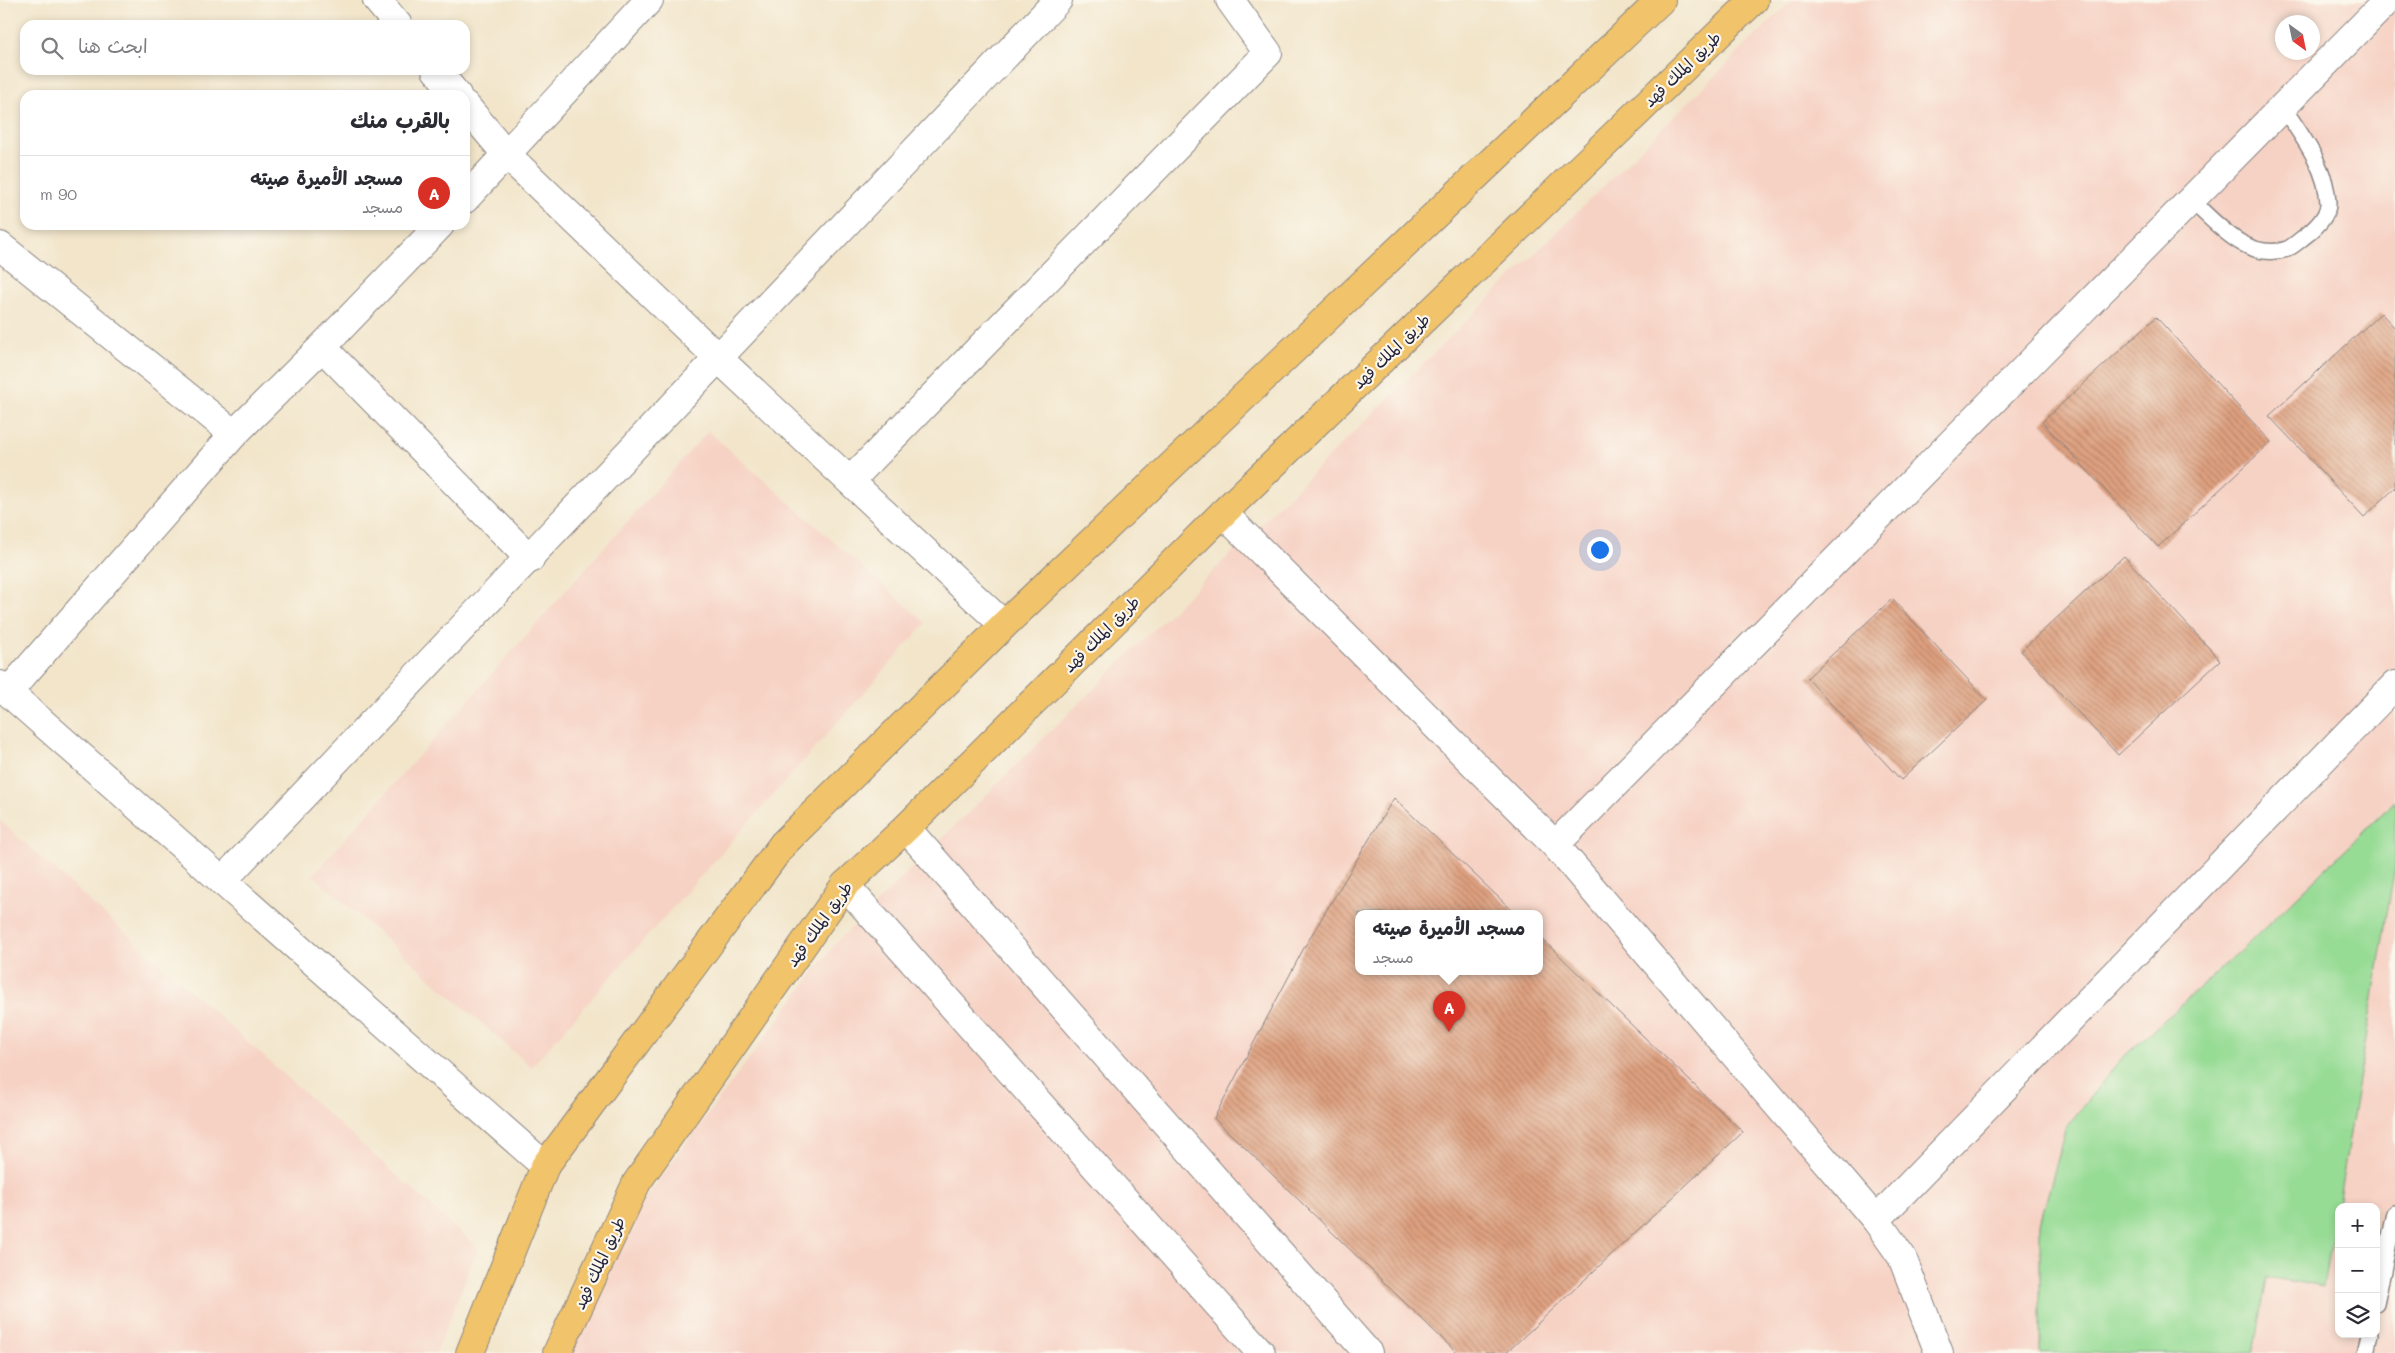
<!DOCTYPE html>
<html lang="ar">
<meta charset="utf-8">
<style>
body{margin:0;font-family:Mali,"Playpen Sans Arabic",sans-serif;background:#f7f7f7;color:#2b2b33;direction:rtl}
.controls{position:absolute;right:15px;bottom:15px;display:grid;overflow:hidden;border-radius:10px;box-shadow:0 2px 8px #0003}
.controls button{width:45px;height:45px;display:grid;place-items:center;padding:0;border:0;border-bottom:1px solid #e1e1e2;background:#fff;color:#2b2b33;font:25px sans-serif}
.compass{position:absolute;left:2275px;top:15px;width:45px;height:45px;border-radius:50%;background:#fff;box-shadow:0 2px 8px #0003;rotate:147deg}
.you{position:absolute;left:1599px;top:549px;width:18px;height:18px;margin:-12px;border:4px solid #fff;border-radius:50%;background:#1a73e8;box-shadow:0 0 0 8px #1a73e833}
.badge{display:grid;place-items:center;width:32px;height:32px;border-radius:50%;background:#d93025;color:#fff;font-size:16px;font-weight:700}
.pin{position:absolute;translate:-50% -41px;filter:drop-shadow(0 1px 2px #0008)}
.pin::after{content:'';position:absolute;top:26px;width:18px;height:15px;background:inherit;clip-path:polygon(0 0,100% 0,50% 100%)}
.popup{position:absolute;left:1355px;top:910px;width:188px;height:65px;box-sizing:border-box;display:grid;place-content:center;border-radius:10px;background:#fff;filter:drop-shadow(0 1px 4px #0005);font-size:16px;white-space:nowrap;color:#7c7c81}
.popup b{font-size:19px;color:#2b2b33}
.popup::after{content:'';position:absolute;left:50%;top:100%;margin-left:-10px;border:10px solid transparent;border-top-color:#fff}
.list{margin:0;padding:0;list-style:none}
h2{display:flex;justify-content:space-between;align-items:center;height:65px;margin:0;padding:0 20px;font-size:21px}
h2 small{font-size:16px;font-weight:400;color:#7c7c81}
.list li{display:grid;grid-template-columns:32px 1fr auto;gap:15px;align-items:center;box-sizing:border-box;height:75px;padding:0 20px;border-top:1px solid #e1e1e2}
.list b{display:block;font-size:19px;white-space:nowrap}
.list p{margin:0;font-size:16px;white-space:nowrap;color:#7c7c81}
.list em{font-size:16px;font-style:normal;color:#7c7c81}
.icon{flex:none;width:28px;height:28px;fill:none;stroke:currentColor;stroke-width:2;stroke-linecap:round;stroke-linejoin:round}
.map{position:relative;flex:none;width:2395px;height:1353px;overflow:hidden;direction:ltr}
.search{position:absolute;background:#fff;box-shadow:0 2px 8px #0003;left:20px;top:20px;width:450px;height:55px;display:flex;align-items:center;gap:12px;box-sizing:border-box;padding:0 18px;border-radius:15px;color:#7c7c81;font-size:19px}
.panel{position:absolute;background:#fff;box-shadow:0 2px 8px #0003;left:20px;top:90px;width:450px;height:140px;border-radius:15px;direction:rtl}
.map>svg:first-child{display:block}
</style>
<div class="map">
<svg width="2395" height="1353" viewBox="0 0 2395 1353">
<defs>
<pattern id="building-back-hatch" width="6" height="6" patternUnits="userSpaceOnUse" patternTransform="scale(1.25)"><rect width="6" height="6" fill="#dea07f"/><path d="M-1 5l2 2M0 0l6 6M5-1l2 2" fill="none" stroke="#b48269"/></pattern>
</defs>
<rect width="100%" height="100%" fill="#fbf7ec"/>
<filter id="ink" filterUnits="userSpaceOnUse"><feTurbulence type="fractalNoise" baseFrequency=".02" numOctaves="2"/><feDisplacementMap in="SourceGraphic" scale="10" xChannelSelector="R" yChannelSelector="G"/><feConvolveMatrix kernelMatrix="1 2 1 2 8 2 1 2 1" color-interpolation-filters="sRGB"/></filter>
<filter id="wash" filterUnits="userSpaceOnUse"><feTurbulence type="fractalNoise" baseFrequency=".0096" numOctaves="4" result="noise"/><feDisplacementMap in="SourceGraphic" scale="20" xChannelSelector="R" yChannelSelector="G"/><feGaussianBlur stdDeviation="1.12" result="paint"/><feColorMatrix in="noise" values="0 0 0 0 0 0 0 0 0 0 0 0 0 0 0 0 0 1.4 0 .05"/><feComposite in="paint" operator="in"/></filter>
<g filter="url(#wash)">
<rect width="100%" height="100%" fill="#f2e5ca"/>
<g fill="#f6d2c4" fill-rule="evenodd">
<path d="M1792,0H2395V1353H569L620,1232L835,944ZM2282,22H2312V52H2282ZM1359,913H1539V971H1359ZM2339,1207H2376V1334H2339Z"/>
<polygon points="708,431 926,623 531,1067 313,875"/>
<polygon points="0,821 478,1248 436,1353 0,1353"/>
</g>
<polygon fill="#97dc95" stroke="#5c7f68" points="2395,801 2395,867 2324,1287 2267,1277 2254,1353 2040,1353 2040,1223 2067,1126 2120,1060 2250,942"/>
<g id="blocks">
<g fill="url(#building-back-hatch)">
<polygon points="2381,313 2395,328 2395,488 2364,517 2269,416"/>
<polygon points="2156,317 2271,442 2158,547 2042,422"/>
<polygon points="2124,556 2220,660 2118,755 2021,651"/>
<polygon points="1892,599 1987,700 1901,780 1807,678"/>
<polygon points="1394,798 1515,913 1359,913 1359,971 1539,971 1539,936 1743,1132 1506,1353 1457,1353 1214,1118 1305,946"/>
</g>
</g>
</g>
<g filter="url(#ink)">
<use href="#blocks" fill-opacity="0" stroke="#8a8482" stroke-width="1"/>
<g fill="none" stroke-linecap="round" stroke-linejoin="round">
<defs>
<g id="lane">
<path d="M2191,200C2217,224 2248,262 2287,249C2294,246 2302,238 2309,233C2317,226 2329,215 2328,202C2326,166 2302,137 2283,107"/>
<polyline points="2376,1304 2395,1213"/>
<polyline points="2366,1353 2370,1334"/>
</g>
<g id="street">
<polyline points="377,0 398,25"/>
<polyline points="436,70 457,95"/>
<polyline points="465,105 507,155 718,358 1004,625"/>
<polyline points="465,199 649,0"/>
<polyline points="0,246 234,434"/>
<polyline points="322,347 530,559"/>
<polyline points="850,481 1268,53 1230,0"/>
<polyline points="1223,513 1555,845 1876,1220 1902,1257 1939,1353"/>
<polyline points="0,685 545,1166"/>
<polyline points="8,692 234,434 322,347 440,225"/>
<polyline points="906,828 1368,1353"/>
<polyline points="1555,845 2388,0"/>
<polyline points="222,881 1058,0"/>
<polyline points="845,885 1261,1353"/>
<polyline points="1876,1220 2395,685"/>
</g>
<g id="primary">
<polyline points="470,1353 545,1166 783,844 1004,625 1661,0"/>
<polyline points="557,1353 637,1182 845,885 906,828 1223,513 1754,0"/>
</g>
</defs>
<use href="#lane" stroke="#8a8482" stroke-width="18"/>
<use href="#street" stroke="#8a8482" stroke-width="30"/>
<use href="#primary" stroke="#8a8482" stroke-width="30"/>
<use href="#lane" stroke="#fff" stroke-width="15"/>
<use href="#street" stroke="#fff" stroke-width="28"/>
<use href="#primary" stroke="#f1c36a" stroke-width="28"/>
</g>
</g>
<g text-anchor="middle" stroke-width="4.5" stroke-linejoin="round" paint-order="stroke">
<g font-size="16" fill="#22223b" stroke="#fbf7ec">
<text transform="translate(1682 69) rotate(-44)" y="6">طريق الملك فهد</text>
<text transform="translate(1391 351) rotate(-44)" y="6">طريق الملك فهد</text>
<text transform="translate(1101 634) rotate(-45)" y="6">طريق الملك فهد</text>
<text transform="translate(819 924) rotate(-54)" y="6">طريق الملك فهد</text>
<text transform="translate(599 1263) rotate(-65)" y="6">طريق الملك فهد</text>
</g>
</g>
</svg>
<div class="controls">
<button>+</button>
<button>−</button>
<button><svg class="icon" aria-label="layers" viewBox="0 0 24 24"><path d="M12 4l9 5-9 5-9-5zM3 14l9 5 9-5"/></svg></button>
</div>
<svg class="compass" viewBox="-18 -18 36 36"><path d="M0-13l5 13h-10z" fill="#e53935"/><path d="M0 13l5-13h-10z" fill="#7c7c81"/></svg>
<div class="you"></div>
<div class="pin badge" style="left:1449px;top:1032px">A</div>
<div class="popup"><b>مسجد الأميرة صيته</b>مسجد</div>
<div class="search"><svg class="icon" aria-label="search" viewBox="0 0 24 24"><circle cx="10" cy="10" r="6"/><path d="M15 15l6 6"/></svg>ابحث هنا</div>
<section class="panel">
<h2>بالقرب منك<small></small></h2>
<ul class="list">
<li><span class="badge">A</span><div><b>مسجد الأميرة صيته</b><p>مسجد</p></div><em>90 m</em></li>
</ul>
</section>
</div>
